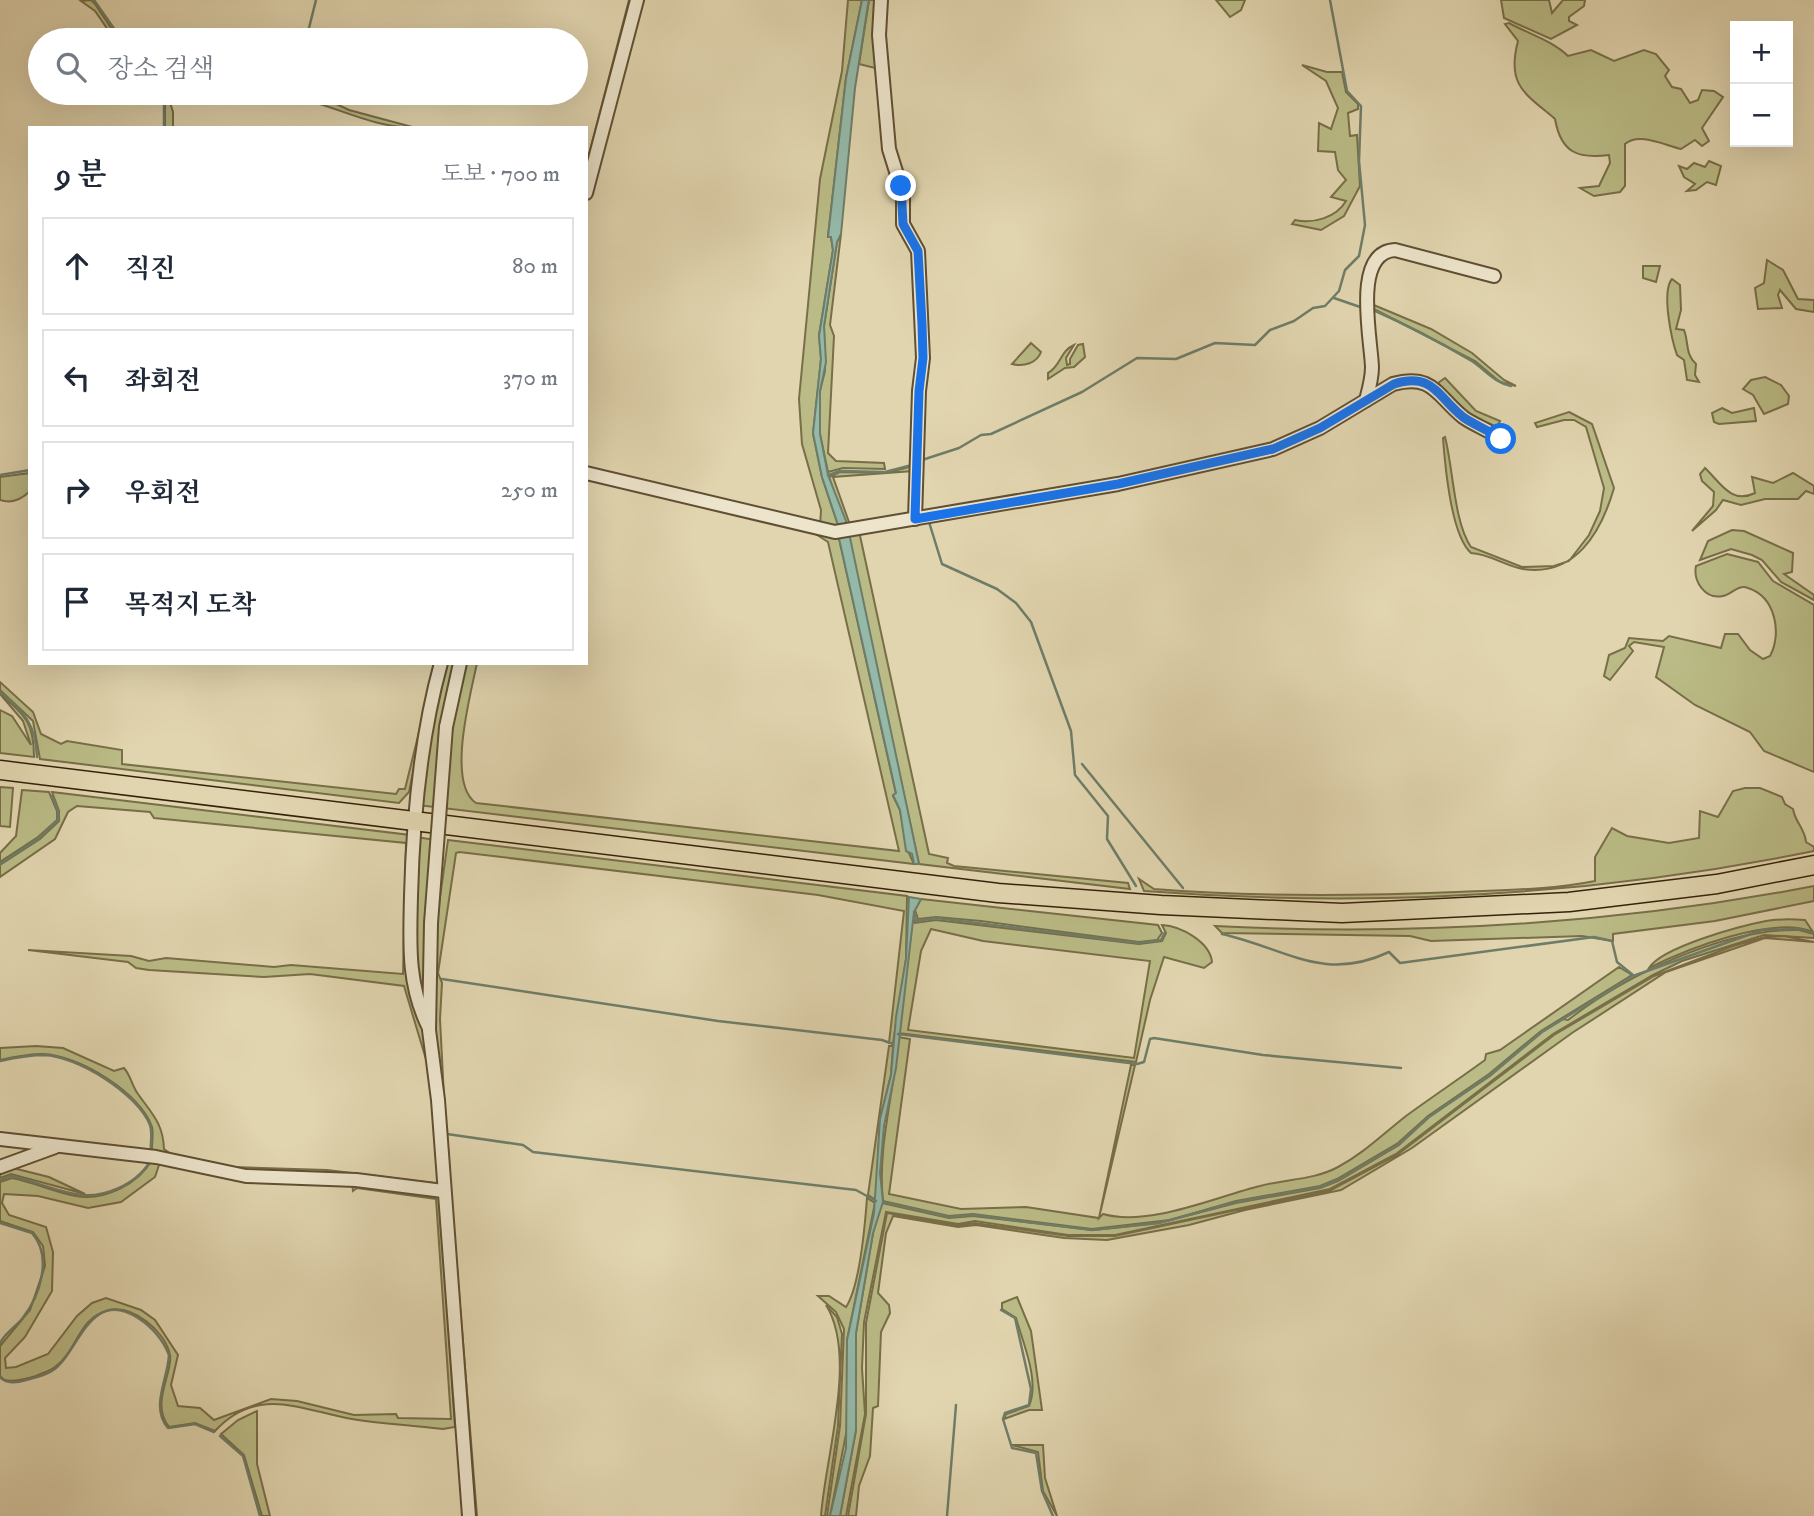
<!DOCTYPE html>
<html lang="ko">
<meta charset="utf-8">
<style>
body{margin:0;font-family:"IM FELL DW Pica","Noto Serif KR",serif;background:#f6f6f7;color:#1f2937}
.controls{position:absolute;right:21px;top:21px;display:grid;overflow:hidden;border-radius:0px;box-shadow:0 7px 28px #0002}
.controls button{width:63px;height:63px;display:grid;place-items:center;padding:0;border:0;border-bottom:2px solid #e0e1e3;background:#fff;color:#1f2937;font:35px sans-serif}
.stop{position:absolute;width:21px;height:21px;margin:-16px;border:5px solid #1a73e8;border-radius:50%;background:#fff}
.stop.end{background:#1a73e8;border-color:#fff;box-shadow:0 2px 7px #0008}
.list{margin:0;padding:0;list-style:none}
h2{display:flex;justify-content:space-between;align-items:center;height:91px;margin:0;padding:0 28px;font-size:30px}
h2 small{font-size:23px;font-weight:400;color:#747a83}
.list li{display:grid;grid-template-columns:46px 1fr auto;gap:21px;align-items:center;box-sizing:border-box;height:98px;margin:0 14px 14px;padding:0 14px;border:2px solid #e0e1e3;border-radius:0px}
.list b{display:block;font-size:26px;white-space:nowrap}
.list em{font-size:23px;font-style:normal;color:#747a83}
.icon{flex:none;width:38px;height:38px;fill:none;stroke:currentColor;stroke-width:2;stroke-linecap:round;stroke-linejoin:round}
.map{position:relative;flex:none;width:1814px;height:1516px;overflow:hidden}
.search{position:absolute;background:#fff;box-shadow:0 7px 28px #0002;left:28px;top:28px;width:560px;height:77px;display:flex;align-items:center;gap:18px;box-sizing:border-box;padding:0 24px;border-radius:38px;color:#747a83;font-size:26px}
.panel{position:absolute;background:#fff;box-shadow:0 7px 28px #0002;left:28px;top:126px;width:560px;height:539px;border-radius:0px}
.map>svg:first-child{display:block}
</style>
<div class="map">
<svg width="1814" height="1516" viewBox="0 0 1814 1516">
<rect width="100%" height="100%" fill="#e1d5af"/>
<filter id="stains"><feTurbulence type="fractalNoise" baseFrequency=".00286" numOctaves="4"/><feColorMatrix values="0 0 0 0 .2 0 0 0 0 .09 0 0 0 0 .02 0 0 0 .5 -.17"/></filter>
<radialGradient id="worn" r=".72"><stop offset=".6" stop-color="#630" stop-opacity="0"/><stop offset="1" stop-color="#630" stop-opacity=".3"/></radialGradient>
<g fill="#babb86" stroke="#786e48" stroke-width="2" fill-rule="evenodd">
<polygon points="91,0 95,4 119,40 115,40 95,11 81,1"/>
<polygon points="629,0 634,0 586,181 586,166"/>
<polygon points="848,0 862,0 846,78 828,236 831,237 833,250 819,335 821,359 813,434 822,477 839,528 820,527 821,510 802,444 799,399 820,179 842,71"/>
<polygon points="869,0 879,0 879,69 859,64"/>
<polygon points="1216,0 1245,0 1241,10 1230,17"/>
<polygon points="1501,0 1549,0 1552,13 1563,0 1585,0 1584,6 1569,17 1569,21 1577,25 1551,39 1504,18"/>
<path d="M1509,23C1529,34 1553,41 1568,56L1591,50L1614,61L1644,50L1656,54L1669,70L1665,76L1672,87L1681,89L1690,103L1698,100L1702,90L1714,91L1723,97L1702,128L1709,141L1702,146L1695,140L1681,149C1664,145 1639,132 1625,144V186L1620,192L1594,196L1580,188L1599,186L1610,163L1609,155C1578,159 1561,153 1555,119C1526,94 1506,86 1518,41L1505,24Z"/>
<path d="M1302,65L1327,72H1342L1346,92L1358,104V109L1348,113L1350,136L1357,135L1360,186L1344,216L1321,230L1292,224L1295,220C1313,224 1336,218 1346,201L1331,197L1346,180L1338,170L1335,152L1318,151L1319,123L1331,129L1338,108L1326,81Z"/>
<polygon points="162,93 167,93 173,112 173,128 165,128 165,100"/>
<path d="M274,93H313L349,110L416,128C366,128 325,99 274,93Z"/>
<polygon points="1709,161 1721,166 1716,185 1707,182 1696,190 1687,191 1695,184 1684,177 1679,166 1687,169 1694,163 1705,167"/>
<polygon points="841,234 830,325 834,336 828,453 836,461 884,463 885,469 843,468 828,472 820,434 820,391 825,371 824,326 837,242"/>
<polygon points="1767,260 1783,270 1798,299 1814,300 1814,312 1796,309 1780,290 1778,295 1782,308 1758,309 1755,288 1764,283"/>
<polygon points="1643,266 1660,266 1656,282 1643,278"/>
<path d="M1672,279L1680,285L1681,310L1676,329L1684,330C1689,343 1685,354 1696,364L1695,375L1699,382L1687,380L1684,360L1677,355C1672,341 1661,292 1672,279Z"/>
<polygon points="1369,303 1431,329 1472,353 1504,380 1516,386 1500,382 1475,361 1370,307"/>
<path d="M1031,343L1041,352C1037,363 1024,367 1012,364Z"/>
<path d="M1083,344L1085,357L1074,367L1065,368L1048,379V373C1061,366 1060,351 1074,345L1066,358L1067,365L1070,364V359L1078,345Z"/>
<polygon points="1765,377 1781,385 1789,396 1788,404 1764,414 1753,395 1743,389 1751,380"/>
<polygon points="1445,378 1476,411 1500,421 1497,427 1468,415 1438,383"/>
<polygon points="1722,408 1732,413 1754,408 1756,421 1719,424 1714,422 1712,413"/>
<path d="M1569,412L1592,424L1614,488C1601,533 1575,577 1523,569C1505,566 1490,554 1471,553C1451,535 1445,465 1443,438L1445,437C1453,467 1454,523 1471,547L1522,567L1554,566L1569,561L1589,535L1600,511L1604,488L1586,427L1574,420H1564L1537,427L1535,423Z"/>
<polygon points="913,466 913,471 833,477 850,525 846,527 829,477 840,472 886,473"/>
<path d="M1705,468C1720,482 1731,505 1755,493L1752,477L1773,483L1793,473L1814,486V494L1806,491L1798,499H1765L1741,505L1723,500L1716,510L1692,531L1713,506L1714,492L1702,481L1700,474Z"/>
<path d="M30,473V491C22,499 12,504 0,500V477Z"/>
<polygon points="1732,530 1744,531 1793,553 1792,572 1784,574 1814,595 1814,600 1781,582 1762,560 1752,555 1731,549 1700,560 1708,541"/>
<path d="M811,531L838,534L896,794L893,796L900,810L907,849L914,864L417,805L444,663H477C471,693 446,783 476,803L899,851L828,542Z"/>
<polygon points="859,531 929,854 948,858 947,863 954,866 1128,883 1130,889 919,864 850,546 849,533"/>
<path d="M1727,554L1758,562L1773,581L1814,605V772L1764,751L1750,732L1695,705L1656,677L1664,647L1634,642L1629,646L1633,651L1610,680L1604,676L1609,655L1625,648L1629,638L1663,641L1669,636L1721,648L1725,634H1738L1750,650L1763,659L1770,656C1782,634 1776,597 1748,588C1738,584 1732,594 1723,596C1705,600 1693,581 1696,566Z"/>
<polygon points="436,663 409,792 399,803 40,759 33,721 0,690 0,682 33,712 41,734 61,744 67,741 122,750 122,764 396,794 399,789 405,789"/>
<path d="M0,694C26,716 34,723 34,757L0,753V710L12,716L31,745L23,721Z"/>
<polygon points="0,787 13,788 10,827 0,826"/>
<path d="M1745,788H1760L1782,797L1785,804L1793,809C1795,822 1805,829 1806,842L1814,847V851C1593,896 1368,908 1144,891L1139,879L1154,889C1255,897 1357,896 1457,892C1503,890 1550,890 1595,881V857L1612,828L1627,836L1669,843L1699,838L1700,811L1718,817L1733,791Z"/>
<polygon points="22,790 49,792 57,811 57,820 38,837 0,862 0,853 16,836"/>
<polygon points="52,792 410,835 408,916 428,1066 404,986 310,974 264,977 149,970 136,968 128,962 28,950 131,956 149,961 166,958 274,967 291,965 403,974 406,843 154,818 150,812 77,806 68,812 55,839 0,877 0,865 40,839 59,821 59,811"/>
<polygon points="416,837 436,840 423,999 416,987"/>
<polygon points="448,840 907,896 906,959 893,1043 889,1043 904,911 818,895 459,852 456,853 438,973 442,983 440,1019 446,1136 433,1032 434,940"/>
<path d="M1814,886V901L1715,921L1613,934V941L1582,936L1431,941L1410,936L1222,933L1215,926C1416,936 1617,924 1814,886Z"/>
<polygon points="921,899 1158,925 1162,933 1157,940 1139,942 981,921 936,917 918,919 915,910"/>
<path d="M913,918L915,923L936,920L1139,944L1162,941L1166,933L1162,925C1181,926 1210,942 1212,962L1204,968L1164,957L1150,1000L1136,1062L898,1033ZM931,929L983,941L1150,961L1134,1058L908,1030L921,951Z"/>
<path d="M1805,920L1813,932C1773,915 1687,949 1649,968C1662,947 1740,926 1766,921C1778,919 1792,919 1805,920Z"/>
<path d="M1799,930L1814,934V938L1764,935L1682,961L1653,975L1553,1034L1396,1154L1330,1189L1115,1235H1068L975,1221L958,1224L886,1212L864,1322L862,1368L865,1414L846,1516H840L856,1430V1333L873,1233L882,1203L949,1218L973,1216L1093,1230L1159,1223L1236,1203L1320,1188L1338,1181L1399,1145L1429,1117L1490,1076L1542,1032L1563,1019L1568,1020C1626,975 1724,928 1799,930Z"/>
<polygon points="1784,936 1814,942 1765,938 1666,972 1572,1033 1412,1148 1341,1190 1245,1210 1189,1225 1107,1240 1064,1238 976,1225 958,1227 893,1216 886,1233 878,1293 889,1305 890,1313 881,1332 878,1406 873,1408 870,1456 859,1486 856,1516 848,1516 866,1414 866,1323 887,1213 958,1225 975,1223 1068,1236 1115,1236 1331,1190 1397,1155 1554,1035 1654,976 1733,946 1765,937"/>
<path d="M1619,967L1632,975L1541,1031L1489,1074L1428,1116L1398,1143L1337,1179L1320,1186L1236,1201L1170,1220L1092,1229L973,1214L949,1216L883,1201C877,1145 895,1092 898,1037L910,1039L889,1194L961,1209L1026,1207L1099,1218L1131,1065H1135L1099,1218L1103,1214C1149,1227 1215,1197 1260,1186C1286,1179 1314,1180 1338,1167C1364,1153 1383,1134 1406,1116C1432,1097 1459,1079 1485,1060L1486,1054L1500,1050Z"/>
<path d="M36,1046L63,1048L114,1071L124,1068C131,1076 132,1086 138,1094C152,1114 163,1123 164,1149L171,1154L234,1167L327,1170L434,1183L264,1175L152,1154C151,1146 154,1136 152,1127C141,1093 78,1055 43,1054C29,1054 14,1057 0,1060V1048Z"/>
<polygon points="889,1046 893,1046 891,1075 880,1119 876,1200 868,1195"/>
<polygon points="59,1151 13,1168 49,1177 85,1194 11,1174 0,1178 0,1170"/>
<path d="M152,1160L160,1162L155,1177L121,1202L88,1208L38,1196L4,1194L2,1203L9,1215L46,1227L53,1252L52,1291L25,1337L5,1358L6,1368L16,1367L48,1354L77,1316L92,1303L106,1298L141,1310L155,1320L178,1355L171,1385L178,1406L200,1408L214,1420L271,1399L297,1401L354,1415L396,1414L398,1418L451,1419L436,1199L357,1188L353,1191L352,1183L437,1195L440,1198L455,1427L443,1429C413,1425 382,1424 352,1419C302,1410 257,1385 215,1431L195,1423L169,1427C150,1404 173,1373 170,1355C165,1331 133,1305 109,1310C77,1318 78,1351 55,1367C50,1371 42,1373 36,1376C25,1379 15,1382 4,1380L0,1376V1346L30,1310L45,1266L43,1246L33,1232L0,1221V1182L12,1178C33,1182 54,1192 76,1196C105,1201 138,1184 152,1160Z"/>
<path d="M867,1198L875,1203L847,1340L848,1424L830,1516H827L840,1426L844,1329L836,1312L818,1296H829L846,1307C860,1286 865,1225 867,1198Z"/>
<polygon points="453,1243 455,1243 477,1516 473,1516"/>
<path d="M1017,1297L1031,1331L1042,1410H1029L1004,1419L1006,1414L1029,1406C1040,1381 1023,1343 1016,1318L1002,1309V1303Z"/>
<path d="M826,1305L837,1317L842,1334L838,1426L825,1516H821C825,1457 858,1356 826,1305Z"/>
<polygon points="257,1411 257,1464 270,1516 262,1516 244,1455 221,1434 238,1420"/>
<polygon points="1012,1445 1043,1445 1045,1478 1057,1516 1043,1491 1038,1452"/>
</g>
<g fill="#94b9a9" stroke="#6e7d69" stroke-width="2">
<polygon points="862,0 869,0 868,5 855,88 841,234 837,242 824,326 826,362 820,391 820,434 828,475 846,521 846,527 839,528 822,477 813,433 821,359 819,336 833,250 831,237 828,237 846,78"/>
<polygon points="849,533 919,864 914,864 912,854 906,851 900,810 893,795 896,793 838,534"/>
<polygon points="909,897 921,899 914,912 896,1068 884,1126 880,1173 883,1202 873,1233 856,1333 856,1430 840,1516 830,1516 846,1448 847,1340 874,1213 880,1119 891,1075 896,1017 906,959"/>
</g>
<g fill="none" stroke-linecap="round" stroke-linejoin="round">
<g stroke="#6e7d69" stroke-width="2.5">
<polyline points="94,0 122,40"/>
<polyline points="306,40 316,0"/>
<polyline points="160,93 164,104 164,128"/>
<polyline points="1334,298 1363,308"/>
<path d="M1371,309C1405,324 1438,341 1470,360C1485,369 1493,382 1511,386"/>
<polyline points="922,460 959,448 981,435 991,434 1082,392 1137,358 1176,359 1215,343 1255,345 1270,330 1294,321 1313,308 1325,306 1339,291 1345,270 1359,256 1365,225 1359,161 1361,106 1347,91 1330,0"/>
<polyline points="0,475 30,470"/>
<polyline points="828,475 840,471 885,472 912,465"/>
<polyline points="929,522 942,564 997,589 1016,603 1031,622 1071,731 1075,775 1108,816 1107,839 1136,886"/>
<path d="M0,692C24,711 36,725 37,757"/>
<polyline points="1082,764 1183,888"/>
<polyline points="0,864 39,838 58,820 58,811 52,796"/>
<polyline points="914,912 916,921 936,918 1139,943 1161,940 1165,932"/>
<path d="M1222,934C1285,948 1323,983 1389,952L1400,963L1594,937L1612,941L1617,962L1633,975"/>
<polyline points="442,979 718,1021 882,1040 893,1044"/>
<polyline points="898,1034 1137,1064 1144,1062 1150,1039 1154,1038 1263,1055 1401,1068"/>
<path d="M0,1061C14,1058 29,1055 44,1055C77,1056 137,1093 150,1125C153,1134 150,1143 151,1152"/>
<polyline points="447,1134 523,1145 533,1152 856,1190 876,1201"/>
<path d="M0,1180L11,1176C33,1181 53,1190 75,1194C102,1200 137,1184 150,1161"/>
<polyline points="883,1202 949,1217 973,1215 1092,1230 1159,1223 1236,1202 1320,1187 1338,1180 1399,1144 1429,1117 1490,1075 1542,1032 1633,976 1762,930 1799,929 1814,933"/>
<path d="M0,1223L32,1233C53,1257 40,1296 22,1319C15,1327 5,1333 0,1343"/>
<polyline points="1001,1310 1015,1318 1031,1389 1029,1405 1005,1413 1003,1419 1012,1448 1036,1453 1042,1491 1053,1516"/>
<path d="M0,1377C7,1384 16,1383 26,1380C37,1377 52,1374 60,1364C80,1343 94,1289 138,1318C152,1327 163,1340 169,1355C168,1379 150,1407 168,1428L195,1424L214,1432"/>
<polyline points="220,1436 243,1456 260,1516"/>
<polyline points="947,1516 956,1405"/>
</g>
<defs>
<g id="minor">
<polyline points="881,0 879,35 889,149 903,194 903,224 918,251 923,358 919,391 915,519"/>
<polyline points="586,193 637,0"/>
<path d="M1366,400C1369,389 1372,379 1372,367C1371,338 1352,252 1395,250L1494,276"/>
<path d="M586,473L835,532L1118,484L1273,449L1320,428L1393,384C1433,373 1437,396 1463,417C1474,425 1489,430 1501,439"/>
<polyline points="446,727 460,663"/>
<polyline points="431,923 429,1030 438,1100 469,1516"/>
<path d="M428,1026C407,983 410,942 411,896C413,817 420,739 441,663"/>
<polyline points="0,1139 156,1157 246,1176 356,1180 443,1191"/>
<polyline points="0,1167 55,1147"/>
</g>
<polyline id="highway" points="0,770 998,893 1161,905 1342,913 1569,902 1717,884 1814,865"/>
</defs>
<use href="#minor" stroke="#604f33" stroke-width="16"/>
<use href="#highway" stroke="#35220a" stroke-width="21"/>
<use href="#minor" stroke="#ece4cb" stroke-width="12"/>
<use href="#highway" stroke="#e1d5af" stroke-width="18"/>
<defs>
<polyline id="minor-bridge" points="431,923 446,727"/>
</defs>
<use href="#minor-bridge" stroke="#604f33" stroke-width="16" stroke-linecap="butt"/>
<use href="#minor-bridge" stroke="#ece4cb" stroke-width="12"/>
</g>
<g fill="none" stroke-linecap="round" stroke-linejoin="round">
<path stroke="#1a73e8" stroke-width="9" d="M901,186L903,224L918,251L922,324L923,358L919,391L915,519L1118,484L1273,449L1320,428L1394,384C1433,372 1437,396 1463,417C1474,425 1489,430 1501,439"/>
</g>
<rect width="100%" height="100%" filter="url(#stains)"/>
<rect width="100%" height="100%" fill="url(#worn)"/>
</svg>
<div class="controls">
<button>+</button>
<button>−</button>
</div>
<div class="stop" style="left:1501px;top:439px"></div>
<div class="stop end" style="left:901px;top:186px"></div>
<div class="search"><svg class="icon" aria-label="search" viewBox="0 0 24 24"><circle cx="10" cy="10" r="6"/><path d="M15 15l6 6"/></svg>장소 검색</div>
<section class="panel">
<h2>9 분<small>도보 · 700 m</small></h2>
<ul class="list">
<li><svg class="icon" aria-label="ahead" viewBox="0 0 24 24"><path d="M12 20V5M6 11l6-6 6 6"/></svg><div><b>직진</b></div><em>80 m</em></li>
<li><svg class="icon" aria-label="left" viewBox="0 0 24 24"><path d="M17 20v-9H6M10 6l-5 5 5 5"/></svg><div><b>좌회전</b></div><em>370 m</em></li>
<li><svg class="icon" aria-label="right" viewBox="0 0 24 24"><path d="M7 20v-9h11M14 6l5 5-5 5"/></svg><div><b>우회전</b></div><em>250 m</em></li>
<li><svg class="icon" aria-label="arrive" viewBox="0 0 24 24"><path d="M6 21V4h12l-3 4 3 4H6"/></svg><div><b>목적지 도착</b></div></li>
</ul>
</section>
</div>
